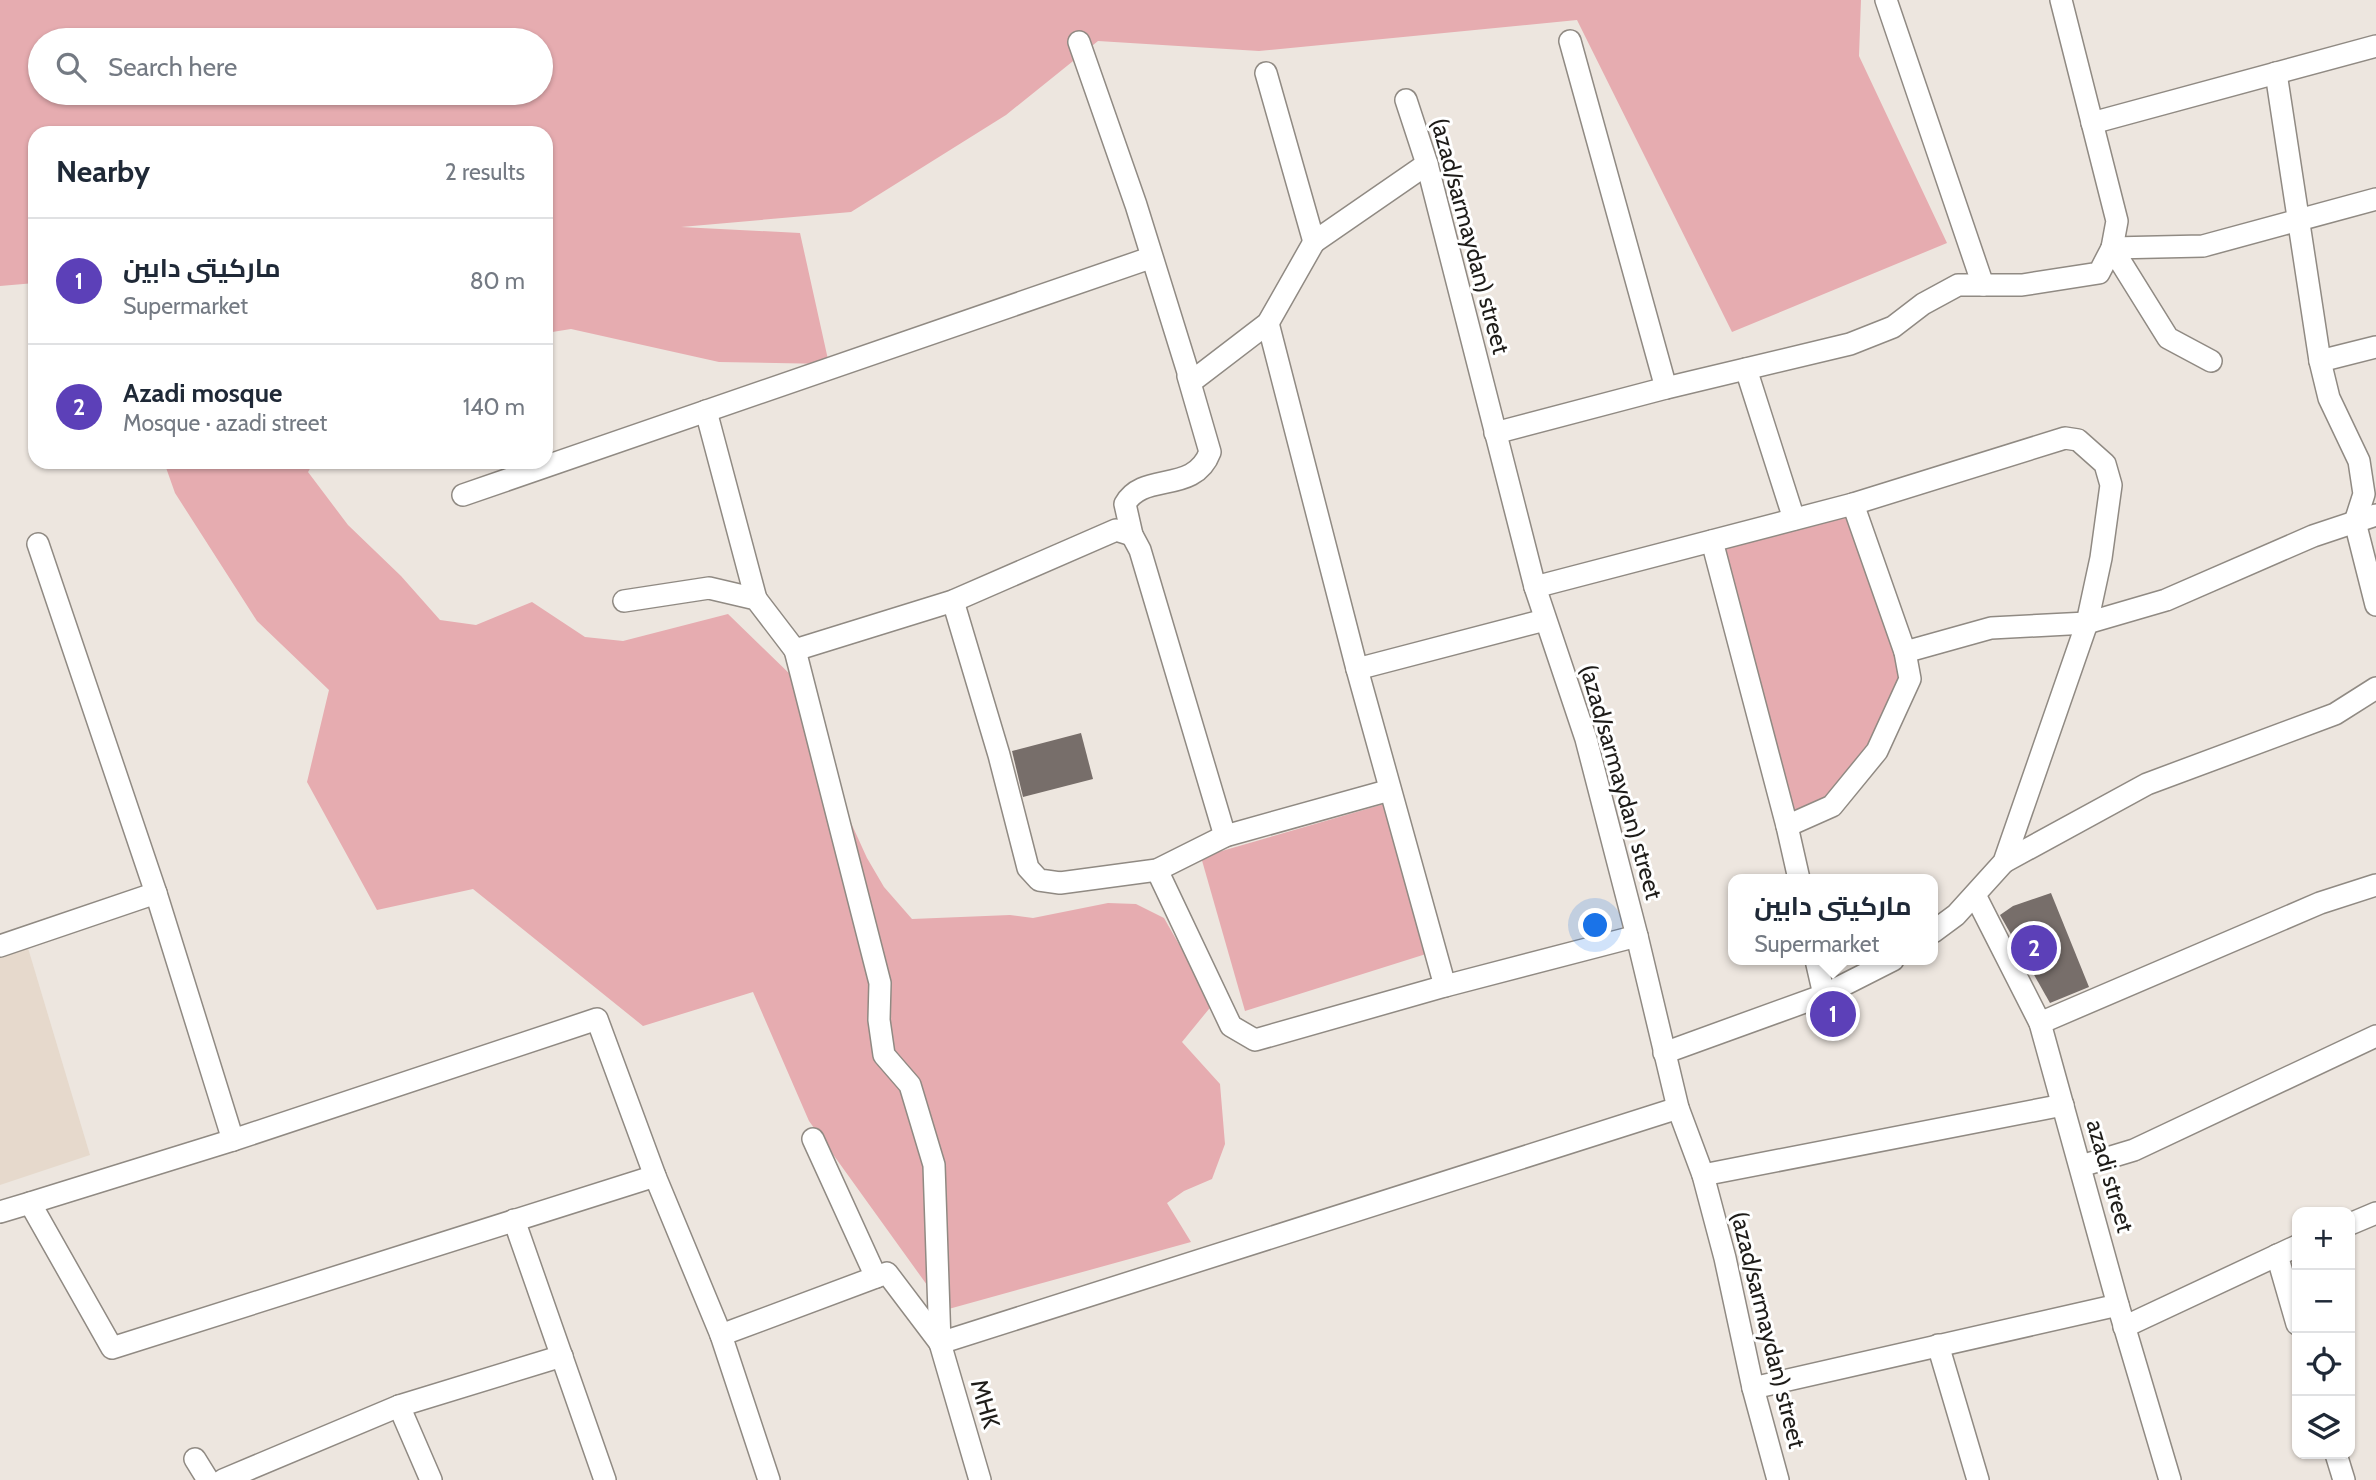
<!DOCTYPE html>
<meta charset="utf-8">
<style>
body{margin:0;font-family:Cabin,Cairo,sans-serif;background:#f6f6f7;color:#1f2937}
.controls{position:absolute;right:21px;bottom:21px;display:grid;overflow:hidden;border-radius:14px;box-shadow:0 2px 5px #0004}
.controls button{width:63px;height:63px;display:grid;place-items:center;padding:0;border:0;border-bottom:2px solid #e0e1e3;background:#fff;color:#1f2937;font:35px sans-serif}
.you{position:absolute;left:1596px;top:926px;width:24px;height:24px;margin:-18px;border:5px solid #fff;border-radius:50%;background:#1a73e8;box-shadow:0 0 0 10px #1a73e833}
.badge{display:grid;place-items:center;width:46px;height:46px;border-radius:50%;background:#5c40b8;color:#fff;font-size:23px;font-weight:700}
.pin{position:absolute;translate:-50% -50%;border:4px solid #fff;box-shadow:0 2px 7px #0006}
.popup{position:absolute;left:1728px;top:874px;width:210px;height:91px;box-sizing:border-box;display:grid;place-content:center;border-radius:14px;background:#fff;filter:drop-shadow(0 2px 5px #0005);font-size:23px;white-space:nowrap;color:#747a83}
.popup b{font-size:26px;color:#1f2937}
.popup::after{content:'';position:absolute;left:50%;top:100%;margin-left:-14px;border:14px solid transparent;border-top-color:#fff}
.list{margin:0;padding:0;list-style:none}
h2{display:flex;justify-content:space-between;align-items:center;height:91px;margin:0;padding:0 28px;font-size:30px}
h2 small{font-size:23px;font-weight:400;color:#747a83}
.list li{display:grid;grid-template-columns:46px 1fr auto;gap:21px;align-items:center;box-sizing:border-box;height:126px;padding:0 28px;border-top:2px solid #e0e1e3}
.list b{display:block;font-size:26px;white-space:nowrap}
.list p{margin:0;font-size:23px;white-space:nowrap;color:#747a83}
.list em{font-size:23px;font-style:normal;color:#747a83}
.icon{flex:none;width:38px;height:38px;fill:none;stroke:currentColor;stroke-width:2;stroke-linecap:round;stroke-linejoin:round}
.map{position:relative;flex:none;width:2376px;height:1480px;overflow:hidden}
.search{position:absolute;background:#fff;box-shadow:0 2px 5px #0004;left:28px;top:28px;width:525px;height:77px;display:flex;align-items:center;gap:18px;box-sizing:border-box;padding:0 24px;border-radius:38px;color:#747a83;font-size:26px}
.panel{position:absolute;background:#fff;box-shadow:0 2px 5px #0004;left:28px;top:126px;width:525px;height:343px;border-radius:21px}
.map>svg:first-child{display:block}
</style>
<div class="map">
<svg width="2376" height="1480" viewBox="0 0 2376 1480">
<rect width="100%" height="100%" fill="#ede6df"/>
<polygon fill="#e6d9cc" points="25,938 90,1155 0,1185 0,946"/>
<g fill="#e6acb0" fill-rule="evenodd">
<path d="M0,0H1861L1859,56L1947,243L1732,332L1577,20L1259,51L1098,41L1006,115L851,212L681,227L800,233L829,364L719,362L571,329L546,333V133H35V283L0,286ZM40,40H541V93H40Z"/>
<polygon points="164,462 314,462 308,472 348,525 401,576 440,620 476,625 532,602 585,637 623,641 728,614 796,680 822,759 867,858 884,887 912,919 1010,915 1033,918 1108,903 1136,904 1164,918 1213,1004 1182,1042 1220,1084 1225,1144 1212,1179 1184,1191 1167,1203 1191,1242 945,1310 809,1121 753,992 643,1026 473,889 377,910 307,782 329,690 257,621 175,493"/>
<polygon points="1853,504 1909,679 1832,806 1787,826 1712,541"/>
<polygon points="1384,804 1426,954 1245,1011 1201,857"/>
</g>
<g fill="#776e6a">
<polygon points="1081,733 1093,779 1023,797 1012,751"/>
<polygon points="2051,893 2089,987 2050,1003 2000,915 2013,906"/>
</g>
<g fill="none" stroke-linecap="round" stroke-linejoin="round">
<defs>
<g id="minor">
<polyline points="1886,0 1983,285"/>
<polyline points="1570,41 1666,388"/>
<polyline points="1079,42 1136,205 1191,382 1268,323 1314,242"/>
<polyline points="1266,73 1314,242 1427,164"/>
<polyline points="2276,73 2320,361 2329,398 2359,461 2364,494 2355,522 2376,605"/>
<polyline points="1406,100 1427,164 1535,587 1586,739 1637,936 1678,1108 1703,1175 1725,1258 1753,1388 1778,1480"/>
<polyline points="2092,123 2376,46"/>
<polyline points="2112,248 2203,246 2376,199"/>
<polyline points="2112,248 2168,338 2211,361"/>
<polyline points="1268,323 1357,669 1445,986"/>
<polyline points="2320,361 2376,347"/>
<polyline points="1746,369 1794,519"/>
<path d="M1188,376L1210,452C1194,495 1143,471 1125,504L1132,535L1140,550L1225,836"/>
<polyline points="706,411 756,599"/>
<polyline points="1495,433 1666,388 1850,344 1893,327 1923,304 1958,285 2022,285 2099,273 2112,248 2117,221 2061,0"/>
<polyline points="463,495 1150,258"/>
<polyline points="1712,541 1787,826 1799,879"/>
<polyline points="38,544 156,893 233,1140"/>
<polyline points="1535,587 1853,504 2065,438 2078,440 2105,464 2111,485 2101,558 2087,623 2004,862 1956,915 1933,932"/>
<polyline points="624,601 709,588 756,599 795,650 953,601 1116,530 1132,535"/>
<polyline points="953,601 999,755 1028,868 1039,880 1060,883 1157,870 1225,836 1390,790"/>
<polyline points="795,650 880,983 879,1020 884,1055 910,1085 934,1165 940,1343 980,1480"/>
<polyline points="1905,652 1991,628 2087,623 2166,600 2313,536 2376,515"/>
<polyline points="1357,669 1545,620"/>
<polyline points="1787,826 1832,806 1877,751 1910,679 1905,652 1853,504"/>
<polyline points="2004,862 2147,784 2335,714 2376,688"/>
<polyline points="1157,870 1231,1026 1255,1040 1445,986 1637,936"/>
<polyline points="1975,895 2040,1023 2118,1305 2170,1480"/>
<polyline points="0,946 156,893"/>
<polyline points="1816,960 1824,995"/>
<polyline points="2040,1023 2320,903 2376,885"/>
<polyline points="1664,1053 1824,995 1893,960"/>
<polyline points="813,1139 876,1277"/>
<polyline points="2081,1166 2134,1150 2376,1036"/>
<polyline points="1703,1175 2063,1105"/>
<polyline points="30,1203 233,1140 597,1019 655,1176 721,1335 769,1480"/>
<polyline points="0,1212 30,1203 112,1348 655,1176"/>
<polyline points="514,1220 605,1480"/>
<polyline points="2350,1224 2376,1213"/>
<polyline points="2277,1255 2297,1324"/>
<polyline points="2124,1327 2297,1246"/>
<polyline points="721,1335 887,1273 940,1343"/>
<polyline points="940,1343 1678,1108"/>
<polyline points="1938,1345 1978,1480"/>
<polyline points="1753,1388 2118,1305"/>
<polyline points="399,1406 431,1480"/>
<polyline points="2336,1454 2344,1480"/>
<polyline points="195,1459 208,1480"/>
<polyline points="223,1480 399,1406 562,1356"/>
</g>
</defs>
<use href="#minor" stroke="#908a83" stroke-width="24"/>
<use href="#minor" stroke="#fff" stroke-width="21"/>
</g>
<g text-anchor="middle" stroke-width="6" stroke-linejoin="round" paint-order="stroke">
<g font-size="24" fill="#1e1c19" stroke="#fff">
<text transform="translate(1470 236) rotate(75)" y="8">(azad/sarmaydan) street</text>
<text transform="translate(1621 782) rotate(74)" y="8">(azad/sarmaydan) street</text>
<text transform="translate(2110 1176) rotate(74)" y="8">azadi street</text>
<text transform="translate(1768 1330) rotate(76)" y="8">(azad/sarmaydan) street</text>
<text transform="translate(985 1404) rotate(74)" y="8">MHK</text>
</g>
</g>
</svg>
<div class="controls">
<button>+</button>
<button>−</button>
<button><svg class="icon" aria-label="locate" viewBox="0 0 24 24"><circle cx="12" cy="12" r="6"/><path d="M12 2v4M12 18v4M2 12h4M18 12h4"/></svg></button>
<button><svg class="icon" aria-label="layers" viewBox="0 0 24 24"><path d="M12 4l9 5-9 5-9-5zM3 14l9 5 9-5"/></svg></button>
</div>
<div class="you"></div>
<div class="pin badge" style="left:1833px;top:1014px">1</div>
<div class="popup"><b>ماركيتى دابين</b>Supermarket</div>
<div class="pin badge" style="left:2034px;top:948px">2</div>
<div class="search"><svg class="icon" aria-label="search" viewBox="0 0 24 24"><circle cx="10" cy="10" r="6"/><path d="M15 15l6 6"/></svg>Search here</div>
<section class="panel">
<h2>Nearby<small>2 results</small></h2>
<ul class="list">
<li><span class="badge">1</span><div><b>ماركيتى دابين</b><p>Supermarket</p></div><em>80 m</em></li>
<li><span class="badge">2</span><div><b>Azadi mosque</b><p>Mosque · azadi street</p></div><em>140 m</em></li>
</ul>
</section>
</div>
